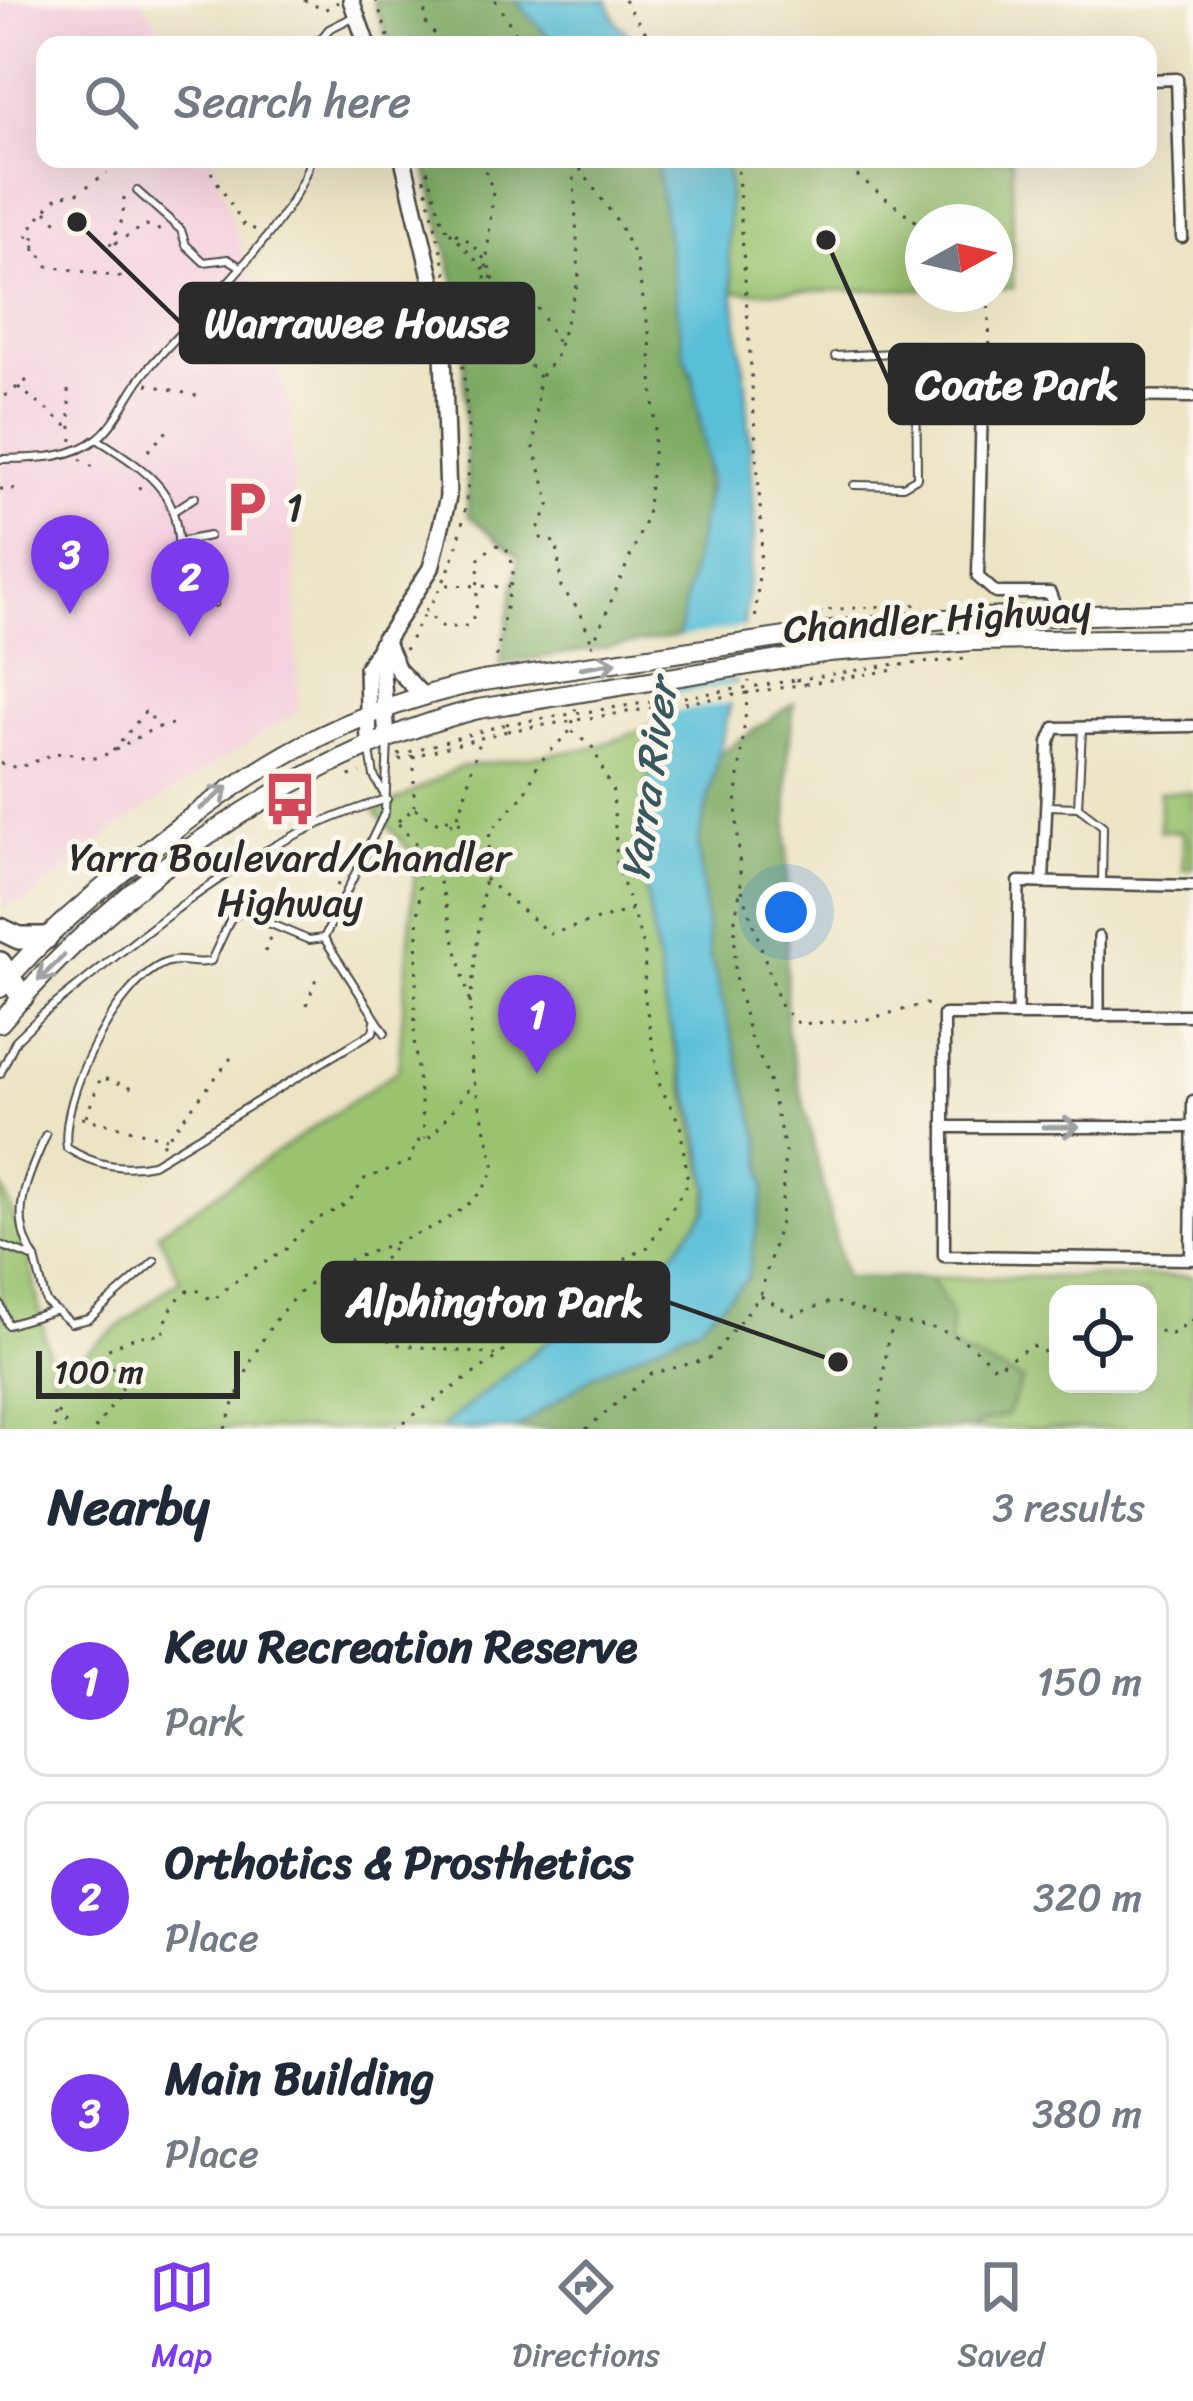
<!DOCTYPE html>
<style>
body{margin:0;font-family:Sriracha,sans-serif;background:#f2f2f3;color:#1f2937}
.controls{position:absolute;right:36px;bottom:36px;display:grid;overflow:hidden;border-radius:24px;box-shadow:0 12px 48px #0002}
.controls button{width:108px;height:108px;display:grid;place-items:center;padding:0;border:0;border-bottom:3px solid #e0e1e3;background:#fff;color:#1f2937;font:60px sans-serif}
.compass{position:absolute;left:905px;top:204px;width:108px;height:108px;border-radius:50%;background:#fff;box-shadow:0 12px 48px #0002;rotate:82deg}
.scale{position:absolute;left:36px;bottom:30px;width:204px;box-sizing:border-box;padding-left:12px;border:6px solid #2b2b2b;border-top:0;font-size:33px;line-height:42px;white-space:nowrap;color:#2b2b2b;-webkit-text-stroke:9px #fbf7ec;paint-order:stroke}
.you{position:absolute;left:786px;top:912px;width:42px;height:42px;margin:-30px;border:9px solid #fff;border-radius:50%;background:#1a73e8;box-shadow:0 0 0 18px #1a73e833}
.badge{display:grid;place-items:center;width:78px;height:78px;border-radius:50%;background:#7c3aed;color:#fff;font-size:39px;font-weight:700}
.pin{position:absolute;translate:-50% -99px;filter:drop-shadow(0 3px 6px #0008)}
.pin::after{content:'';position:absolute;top:63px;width:42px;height:36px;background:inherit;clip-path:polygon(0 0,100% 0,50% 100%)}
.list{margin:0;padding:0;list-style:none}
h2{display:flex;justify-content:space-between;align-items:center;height:156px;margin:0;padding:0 48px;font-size:51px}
h2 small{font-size:39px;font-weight:400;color:#747a83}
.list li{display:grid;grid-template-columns:78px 1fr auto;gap:36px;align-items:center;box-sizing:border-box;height:192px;margin:0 24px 24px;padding:0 24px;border:3px solid #e0e1e3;border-radius:24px}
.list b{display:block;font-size:45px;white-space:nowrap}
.list p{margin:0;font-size:39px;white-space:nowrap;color:#747a83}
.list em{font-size:39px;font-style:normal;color:#747a83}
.icon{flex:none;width:66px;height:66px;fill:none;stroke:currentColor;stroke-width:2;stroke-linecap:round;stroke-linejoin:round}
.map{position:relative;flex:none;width:1193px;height:1429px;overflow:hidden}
.search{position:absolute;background:#fff;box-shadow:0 12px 48px #0002;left:36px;right:36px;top:36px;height:132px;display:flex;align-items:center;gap:30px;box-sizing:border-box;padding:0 42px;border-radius:24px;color:#747a83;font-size:45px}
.sheet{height:804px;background:#fff}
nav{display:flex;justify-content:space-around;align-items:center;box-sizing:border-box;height:168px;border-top:3px solid #e0e1e3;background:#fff;font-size:33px;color:#747a83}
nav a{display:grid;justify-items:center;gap:6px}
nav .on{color:#7c3aed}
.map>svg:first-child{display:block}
</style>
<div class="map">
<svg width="1193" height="1429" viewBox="0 0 1193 1429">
<rect width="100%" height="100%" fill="#fbf7ec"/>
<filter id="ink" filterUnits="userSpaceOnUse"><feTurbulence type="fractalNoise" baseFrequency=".00833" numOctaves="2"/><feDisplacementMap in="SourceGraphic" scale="24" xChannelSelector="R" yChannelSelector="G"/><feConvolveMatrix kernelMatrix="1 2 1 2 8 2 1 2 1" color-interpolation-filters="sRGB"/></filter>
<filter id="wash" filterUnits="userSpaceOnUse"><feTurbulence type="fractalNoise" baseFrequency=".004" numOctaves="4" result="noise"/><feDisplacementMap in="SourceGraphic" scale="48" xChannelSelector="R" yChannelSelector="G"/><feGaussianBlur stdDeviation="2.7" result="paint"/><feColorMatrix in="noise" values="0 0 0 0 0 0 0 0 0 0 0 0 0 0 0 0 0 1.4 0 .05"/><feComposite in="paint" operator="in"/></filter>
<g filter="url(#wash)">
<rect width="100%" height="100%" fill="#ebe4c5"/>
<polygon fill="#f4cfde" points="0,0 140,0 174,45 45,45 45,159 213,159 291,410 298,711 118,827 27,901 3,907"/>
<g fill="#9ac370" stroke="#62774e" stroke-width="3" fill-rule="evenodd">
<polygon points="722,159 1012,159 1013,288 995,288 995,222 923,222 923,289 735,292 729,259 728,178"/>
<polygon points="658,724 637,837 666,1012 709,1188 706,1210 674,1252 543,1345 439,1429 0,1429 0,1182 29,1256 53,1378 180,1279 158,1233 398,1070 416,857 375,812 460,767 593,748"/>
<polygon points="1193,792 1193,868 1183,869 1183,832 1160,831 1160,792"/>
<path d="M1193,1276V1429H516L700,1324L747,1279ZM1058,1294H1148V1384H1058Z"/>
</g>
<g fill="#7ba962" stroke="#536a46" stroke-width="3">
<polygon points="373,0 515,0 556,45 389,45"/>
<path d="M424,159L658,161L684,353C723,452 702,536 682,636L500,664L519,557L468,515L462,311Z"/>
<polygon points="794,703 788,754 786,1028 845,1278 931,1278 951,1314 950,1347 1022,1380 1007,1415 975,1424 977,1429 516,1429 594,1375 700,1324 747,1279 765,1187 760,1140 709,953 698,843 719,754"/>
</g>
<g fill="#5abfd8" stroke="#427582" stroke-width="3">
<polygon points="515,0 607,0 616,22 640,45 556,45"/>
<polygon points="656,159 722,159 728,178 729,259 746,384 755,526 739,667 698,843 709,953 760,1140 765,1187 747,1279 700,1324 594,1375 516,1429 439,1429 543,1345 674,1252 707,1210 709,1188 698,1126 666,1012 637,837 710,482 693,376 684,353"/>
</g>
<g fill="#ebe4c5">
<polygon points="751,626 743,678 661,690 675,638"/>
<polygon points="741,683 737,702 654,715 659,696"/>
</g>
</g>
<g filter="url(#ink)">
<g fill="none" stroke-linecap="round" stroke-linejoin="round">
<defs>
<g id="service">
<polyline points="316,45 329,29 353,17"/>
<polyline points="137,191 181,230 186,245 204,262 228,259 238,265"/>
<polyline points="835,356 971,349 980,356 988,396"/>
<path d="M97,439C183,492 175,502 183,598L159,600"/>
<path d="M0,459C33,458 71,460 98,438C119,421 129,391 147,370C192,316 295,225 310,159"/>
<polyline points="854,485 903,486 917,478 916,353"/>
<polyline points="175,510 195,497"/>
<polyline points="178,542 209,536"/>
<polyline points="211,579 214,603"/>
<polyline points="182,588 220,574"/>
<polyline points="370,751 374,776 384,794"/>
<polyline points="1048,806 1078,807 1082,730"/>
<polyline points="1078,807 1103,826 1102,884"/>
<path d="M324,938L309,940L242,912L231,918L211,961C196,966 181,957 165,963C117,982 59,1099 67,1148C94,1165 121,1171 153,1164L373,1032L375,1021"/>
<polyline points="385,1033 324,938 385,812 388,740"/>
<path d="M0,1074L16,1040L44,1013C157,925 246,841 387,799"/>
<polyline points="0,1245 35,1258 46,1302 71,1323 89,1319 155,1261"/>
<path d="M33,1255C8,1213 29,1176 46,1135"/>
<polyline points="0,1304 8,1325 54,1311"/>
</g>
<g id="pedestrian">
<polyline points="1017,1015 1019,882"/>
<polyline points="1099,1016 1099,937"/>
</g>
<g id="minor">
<polyline points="1148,80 1177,79 1182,237"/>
<polyline points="1058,615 1050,593 996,593 978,577 982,401 994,395 1193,397"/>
<polyline points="1019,882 1193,886"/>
<polyline points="1043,883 1049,742 1055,728 1193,726"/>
<polyline points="1193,1015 944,1015 944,1256 1193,1259"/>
<polyline points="944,1127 1193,1127"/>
<polyline points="1191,1259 1193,1101"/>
</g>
<g id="secondary">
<polyline points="351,0 367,45"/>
<polyline points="384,638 398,670 422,695"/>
<polyline points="380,645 387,738"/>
<polyline points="369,746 367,668 431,568 448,497 442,323 403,159"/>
</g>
<g id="primary">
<polyline points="834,630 946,619 1193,612"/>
<polyline points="829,652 972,641 1193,638"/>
<path d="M0,988C42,937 91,897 142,856C251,767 344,710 483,681"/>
<path d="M0,1023C119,882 298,754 478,709"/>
</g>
<g id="motorway">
<polyline points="0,929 19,938 46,938"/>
<polyline points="0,963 22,997"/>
</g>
</defs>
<use href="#service" stroke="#484742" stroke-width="10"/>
<use href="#pedestrian" stroke="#484742" stroke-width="14"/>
<use href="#minor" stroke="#484742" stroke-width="15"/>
<use href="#secondary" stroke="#484742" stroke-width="20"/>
<use href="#primary" stroke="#484742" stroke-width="22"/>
<use href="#motorway" stroke="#484742" stroke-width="26"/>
<g stroke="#484742" stroke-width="3" stroke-dasharray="3 9" stroke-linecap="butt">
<polyline points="304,0 324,10 338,2"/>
<polyline points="376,0 391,45"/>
<polyline points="429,0 423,19 443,45"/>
<polyline points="495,0 523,45"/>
<polyline points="624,0 654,45"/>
<polyline points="424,159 444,227 471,242 488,264 520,353 539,377 534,449 550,503 538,529 541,538 557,543 561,587 580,612 592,643"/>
<polyline points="481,159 493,191 482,314 496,324 511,326"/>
<polyline points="573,159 618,222 636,259 650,338 655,432 647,517 592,646"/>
<polyline points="737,159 762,535 755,624"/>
<polyline points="825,159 850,170 923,227"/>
<polyline points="211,172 245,227 259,230"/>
<polyline points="424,178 455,309"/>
<polyline points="124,197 123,218 109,247 146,225 167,233"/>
<polyline points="46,211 61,226"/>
<polyline points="450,232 492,278"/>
<polyline points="27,235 48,266 126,278"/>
<polyline points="35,251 33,224 59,195 76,194 107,173"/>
<polyline points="988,294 990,352"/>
<polyline points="503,296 538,309 559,345"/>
<path d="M458,330C471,424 483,533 425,612L444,628L467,626L476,613L479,557L496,545L506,547L514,568L495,663"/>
<polyline points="541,376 555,359 579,279 573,162"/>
<polyline points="147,384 197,396"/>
<polyline points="18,387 71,429"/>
<polyline points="68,390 72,441"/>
<polyline points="5,396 33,376"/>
<polyline points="148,451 168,430"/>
<polyline points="80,459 98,470"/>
<polyline points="138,487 149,492"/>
<polyline points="0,489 21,489"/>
<polyline points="447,585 509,587"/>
<polyline points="820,615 822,610 923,604"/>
<polyline points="405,650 425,612"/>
<polyline points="901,665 965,659"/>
<polyline points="796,680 896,664"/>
<polyline points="805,684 900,669"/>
<polyline points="113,751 145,712 151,713 153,724"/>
<polyline points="398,755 506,724"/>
<polyline points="414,756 414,806"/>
<polyline points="399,760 507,731"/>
<path d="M0,763C25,775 39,754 62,753C74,752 85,761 99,757C127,748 146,726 175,724L176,718"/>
<polyline points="349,776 361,773"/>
<polyline points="415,808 438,823 460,814 479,741"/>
<polyline points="398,821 413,809"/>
<polyline points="451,822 453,827 467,817"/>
<polyline points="421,850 414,1040 425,1139"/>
<polyline points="485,879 550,934 631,910"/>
<polyline points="337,886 359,842"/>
<polyline points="742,890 781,1007 799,1024 864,1020 926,1004 932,1008"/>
<polyline points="265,952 271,934"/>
<polyline points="470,1004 490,832 525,794 538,764 571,730 576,707"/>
<polyline points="307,1005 316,978"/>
<polyline points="86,1117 101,1077 133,1088"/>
<polyline points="82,1118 166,1138"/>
<polyline points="162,1145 235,1053"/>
<polyline points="393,1248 369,1276 364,1293 376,1329 393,1344 495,1355"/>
<polyline points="761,1296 793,1315 833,1301 895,1322"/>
<polyline points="1148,1328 1172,1334 1193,1319"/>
<polyline points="1069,1384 1095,1384"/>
<polyline points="54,1429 55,1409 69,1429"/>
<path d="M95,1429L122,1392V1378L107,1361L106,1350L138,1336L163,1335C166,1316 174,1296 194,1288L213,1301C238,1276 253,1270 281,1253C292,1246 297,1233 307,1226C331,1208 350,1212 362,1180L411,1161L416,1142L432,1136L473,1084"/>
<path d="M225,1429C245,1371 265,1317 316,1279C367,1241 466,1237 495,1168L471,1069L470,1004L441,885L431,861L395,820"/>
<polyline points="394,1429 499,1356 531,1323 581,1296 622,1260 648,1247 688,1183 680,1124 660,1086 644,994 645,951 617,864 613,792 593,748 572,731"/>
<polyline points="586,1429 651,1374 711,1358 760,1296 781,1219 785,1150 767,1073 751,1040 735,977 735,918 741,887 736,805 749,681"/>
<path d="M877,1429L888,1337L897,1323C942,1327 964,1334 995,1368L1031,1346L1041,1348L1058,1371"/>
</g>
<use href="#service" stroke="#fff" stroke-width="6"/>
<use href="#pedestrian" stroke="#fff" stroke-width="9"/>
<use href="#minor" stroke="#fff" stroke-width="10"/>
<use href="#secondary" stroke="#fff" stroke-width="15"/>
<use href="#primary" stroke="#fff" stroke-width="18"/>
<use href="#motorway" stroke="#fff" stroke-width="21"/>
<defs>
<g id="primary-bridge">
<polyline points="483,681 834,630"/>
<polyline points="478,709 829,652"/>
</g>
</defs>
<use href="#primary-bridge" stroke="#484742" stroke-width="22" stroke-linecap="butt"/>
<g stroke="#484742" stroke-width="3" stroke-dasharray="3 9" stroke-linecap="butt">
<polyline points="506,724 796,680"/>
<polyline points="507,731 805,684"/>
</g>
<use href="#primary-bridge" stroke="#fff" stroke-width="18"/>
</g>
<defs><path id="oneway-shaft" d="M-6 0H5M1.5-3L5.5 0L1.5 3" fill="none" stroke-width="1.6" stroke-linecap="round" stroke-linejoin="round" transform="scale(3)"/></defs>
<g stroke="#a0a0a0">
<use href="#oneway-shaft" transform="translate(599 665) rotate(-9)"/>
<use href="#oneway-shaft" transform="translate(214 798) rotate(-38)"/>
<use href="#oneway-shaft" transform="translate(51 968) rotate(136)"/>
<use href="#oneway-shaft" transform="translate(1061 1127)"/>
</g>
</g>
<defs>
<symbol id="parking-bare" viewBox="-9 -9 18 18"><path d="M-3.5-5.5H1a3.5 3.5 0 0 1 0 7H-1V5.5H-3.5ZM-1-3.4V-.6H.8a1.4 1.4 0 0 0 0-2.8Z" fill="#d1495b" stroke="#fbf7ec" stroke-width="2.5" paint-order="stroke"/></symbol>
<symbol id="bus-bare" viewBox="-9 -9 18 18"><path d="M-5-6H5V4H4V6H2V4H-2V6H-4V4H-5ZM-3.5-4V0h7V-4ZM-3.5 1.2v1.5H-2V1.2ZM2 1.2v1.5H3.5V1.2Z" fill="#d1495b" stroke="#fbf7ec" stroke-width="2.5" paint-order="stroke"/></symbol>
</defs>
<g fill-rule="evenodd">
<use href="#parking-bare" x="208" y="469" width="76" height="76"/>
<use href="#bus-bare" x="252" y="761" width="76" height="76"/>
</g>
<g text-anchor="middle" stroke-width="10" stroke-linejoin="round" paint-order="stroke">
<g font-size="39" fill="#2b2b2b" stroke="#fbf7ec" text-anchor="start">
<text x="286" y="521">1</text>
<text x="290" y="871" text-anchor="middle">Yarra Boulevard/Chandler<tspan x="290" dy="45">Highway</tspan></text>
</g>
<g font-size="39" fill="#2b2b2b" stroke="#fbf7ec">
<text transform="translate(937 618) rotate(-4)" y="14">Chandler Highway</text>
</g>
<g font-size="42" font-style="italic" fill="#39575f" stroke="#fbf7ec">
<text transform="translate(648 780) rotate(-82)" y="15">Yarra River</text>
</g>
</g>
<path fill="none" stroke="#2b2b2b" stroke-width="4.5" d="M77 222L181 323M826 240L890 384M838 1362L668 1302"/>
<g fill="#2b2b2b" stroke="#fbf7ec" stroke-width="4.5">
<circle cx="77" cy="222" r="12"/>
<circle cx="826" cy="240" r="12"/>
<circle cx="838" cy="1362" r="12"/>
</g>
<g fill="#2b2b2b" stroke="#2b2b2b" stroke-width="4.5">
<rect x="181" y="284" width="352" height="78" rx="12"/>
<rect x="890" y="345" width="253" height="78" rx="12"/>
<rect x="323" y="1263" width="345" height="78" rx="12"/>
</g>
<g font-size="42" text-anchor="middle" font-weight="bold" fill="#fff">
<text x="357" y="337">Warrawee House</text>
<text x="1017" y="399">Coate Park</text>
<text x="495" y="1316">Alphington Park</text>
</g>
</svg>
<div class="controls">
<button><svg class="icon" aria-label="locate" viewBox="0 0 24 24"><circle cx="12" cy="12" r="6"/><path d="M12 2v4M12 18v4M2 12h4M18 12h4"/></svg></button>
</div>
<svg class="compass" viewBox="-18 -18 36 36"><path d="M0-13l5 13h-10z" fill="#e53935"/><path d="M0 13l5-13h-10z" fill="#747a83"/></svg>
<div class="scale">100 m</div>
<div class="you"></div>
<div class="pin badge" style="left:537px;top:1074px">1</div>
<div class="pin badge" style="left:190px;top:637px">2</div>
<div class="pin badge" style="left:70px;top:614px">3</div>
<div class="search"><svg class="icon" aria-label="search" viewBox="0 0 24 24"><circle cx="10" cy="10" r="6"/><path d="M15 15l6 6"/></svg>Search here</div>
</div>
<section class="sheet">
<h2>Nearby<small>3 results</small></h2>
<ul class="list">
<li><span class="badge">1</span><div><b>Kew Recreation Reserve</b><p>Park</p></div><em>150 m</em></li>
<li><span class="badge">2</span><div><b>Orthotics &amp; Prosthetics</b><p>Place</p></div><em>320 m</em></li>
<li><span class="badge">3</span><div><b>Main Building</b><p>Place</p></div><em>380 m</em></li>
</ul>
</section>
<nav>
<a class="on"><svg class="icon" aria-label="map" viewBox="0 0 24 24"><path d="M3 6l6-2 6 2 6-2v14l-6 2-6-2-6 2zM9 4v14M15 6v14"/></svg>Map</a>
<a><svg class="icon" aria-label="directions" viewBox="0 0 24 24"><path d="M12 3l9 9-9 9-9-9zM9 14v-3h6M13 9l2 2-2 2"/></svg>Directions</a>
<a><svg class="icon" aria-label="saved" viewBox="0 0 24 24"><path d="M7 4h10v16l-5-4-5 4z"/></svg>Saved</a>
</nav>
